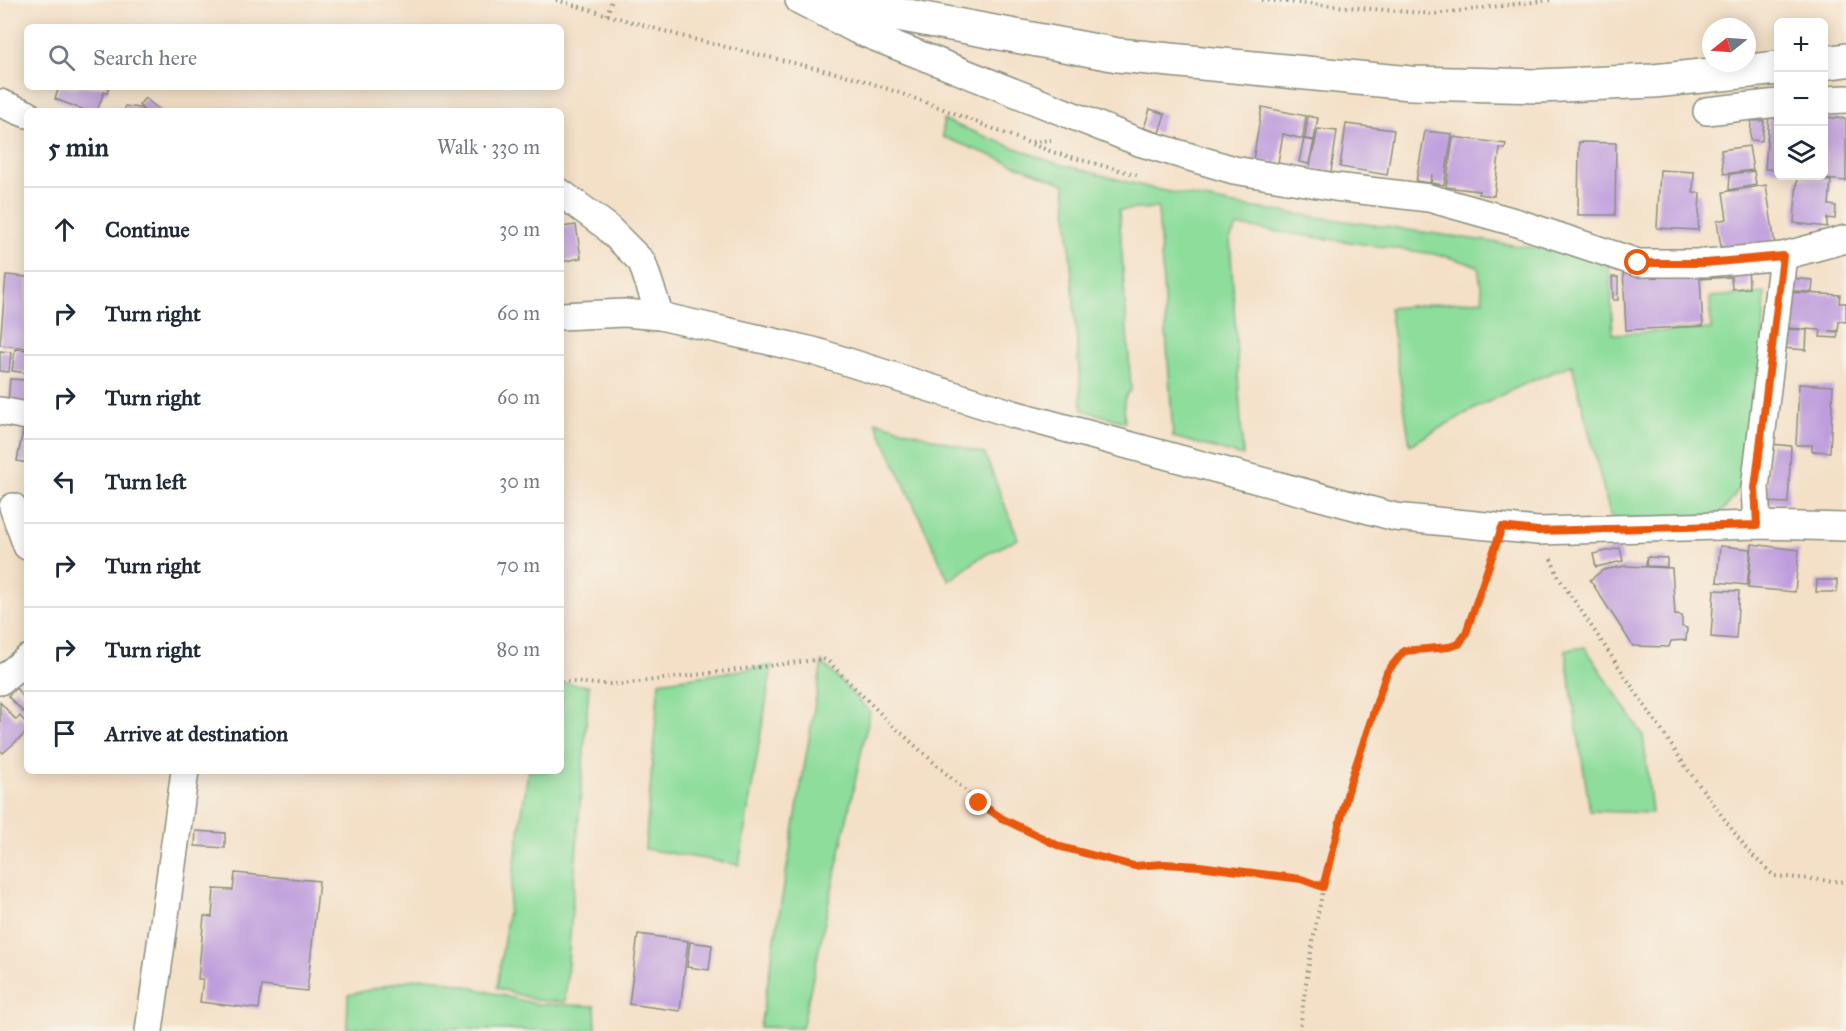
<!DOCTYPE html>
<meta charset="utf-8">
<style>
body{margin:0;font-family:"IM FELL Great Primer",serif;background:#f2f2f3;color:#1f2937}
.controls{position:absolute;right:18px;top:18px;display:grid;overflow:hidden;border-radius:9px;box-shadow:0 3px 15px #0003}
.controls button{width:54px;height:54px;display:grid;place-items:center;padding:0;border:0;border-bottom:2px solid #e0e1e3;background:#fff;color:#1f2937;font:30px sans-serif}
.compass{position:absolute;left:1702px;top:18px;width:54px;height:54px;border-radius:50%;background:#fff;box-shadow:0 3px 15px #0003;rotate:253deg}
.stop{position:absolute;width:18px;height:18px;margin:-14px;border:4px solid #ea580c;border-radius:50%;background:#fff}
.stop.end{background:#ea580c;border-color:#fff;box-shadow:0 2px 6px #0008}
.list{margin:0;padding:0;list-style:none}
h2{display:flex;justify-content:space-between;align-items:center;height:78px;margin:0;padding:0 24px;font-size:26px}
h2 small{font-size:20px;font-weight:400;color:#747a83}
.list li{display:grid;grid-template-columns:39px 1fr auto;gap:18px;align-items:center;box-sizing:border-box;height:84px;padding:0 24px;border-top:2px solid #e0e1e3}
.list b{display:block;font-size:22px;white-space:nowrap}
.list em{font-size:20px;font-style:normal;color:#747a83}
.icon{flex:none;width:33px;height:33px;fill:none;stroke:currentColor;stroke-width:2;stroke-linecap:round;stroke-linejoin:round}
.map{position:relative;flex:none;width:1846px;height:1031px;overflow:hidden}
.search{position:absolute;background:#fff;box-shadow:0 3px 15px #0003;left:24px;top:24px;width:540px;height:66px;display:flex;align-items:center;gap:15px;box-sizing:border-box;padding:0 21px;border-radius:9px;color:#747a83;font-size:22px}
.panel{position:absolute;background:#fff;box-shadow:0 3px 15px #0003;left:24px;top:108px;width:540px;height:666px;border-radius:9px}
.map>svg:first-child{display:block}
</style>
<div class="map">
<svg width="1846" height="1031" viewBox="0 0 1846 1031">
<rect width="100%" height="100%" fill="#f7f3e8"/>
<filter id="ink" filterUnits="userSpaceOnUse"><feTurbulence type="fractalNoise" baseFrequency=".0167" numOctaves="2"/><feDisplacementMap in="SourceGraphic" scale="12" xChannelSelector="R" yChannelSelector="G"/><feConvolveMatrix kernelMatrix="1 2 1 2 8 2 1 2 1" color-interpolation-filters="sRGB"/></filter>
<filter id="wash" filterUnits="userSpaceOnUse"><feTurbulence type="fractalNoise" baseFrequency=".008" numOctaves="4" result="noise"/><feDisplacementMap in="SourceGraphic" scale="24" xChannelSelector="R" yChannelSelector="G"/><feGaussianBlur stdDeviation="1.35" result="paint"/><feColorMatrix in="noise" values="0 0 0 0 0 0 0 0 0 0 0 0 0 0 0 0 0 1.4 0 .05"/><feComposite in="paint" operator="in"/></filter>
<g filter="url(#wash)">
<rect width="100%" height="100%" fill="#f4e0c7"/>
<g fill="#8edd9b" stroke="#568d68" stroke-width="1.5">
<path d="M943,120L1052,162L1151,188L1234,205L1570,253L1609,264L1613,334L1711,329L1710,297L1765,293L1761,378L1743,481C1737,491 1730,505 1721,512C1711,519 1629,517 1611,518L1572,365C1515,385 1462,415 1410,445L1389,308L1483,300L1478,266L1441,255L1238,226L1230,238L1243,456L1173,437L1158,208L1119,210L1131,390C1121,397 1124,411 1125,422L1082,410L1065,184L943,137Z"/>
<polygon points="875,421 985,454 1018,539 981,557 949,581"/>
<polygon points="1585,647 1643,735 1652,813 1590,811 1565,650"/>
<polygon points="822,662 870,712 802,1028 760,1027"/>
<polygon points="772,666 739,865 645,849 659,682"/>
<polygon points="561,683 589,686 565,1002 536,1000 497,988 528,771 561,771"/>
<polygon points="424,978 439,979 536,1004 595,1006 596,1031 347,1028 348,995 408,980"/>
</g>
<g id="blocks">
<g fill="#bf9ddd">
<polygon points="59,87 109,87 107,93 104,92 97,111 87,111 55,99"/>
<polygon points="145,98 161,111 145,111 139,105"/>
<polygon points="125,106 140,108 144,111 125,111"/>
<polygon points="1262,107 1306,116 1303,139 1283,134 1278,163 1253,160"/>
<polygon points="1150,109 1165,114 1159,133 1144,128"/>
<polygon points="1769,115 1778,115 1778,170 1765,169"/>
<polygon points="1308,116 1318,118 1314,140 1305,139"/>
<polygon points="1824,117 1846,119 1846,181 1803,177 1803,176 1824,176"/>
<polygon points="1751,121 1764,121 1762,141 1750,140"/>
<polygon points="1346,124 1394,130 1387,175 1340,167"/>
<polygon points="1318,129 1337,131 1331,172 1309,169"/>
<polygon points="1425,131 1452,134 1444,185 1431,183 1432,174 1430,183 1416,181"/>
<polygon points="1453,137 1506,144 1505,149 1500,148 1494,196 1478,194 1479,191 1446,187"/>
<polygon points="1304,139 1314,141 1309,164 1299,162"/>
<polygon points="1579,142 1616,143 1615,215 1578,215"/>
<polygon points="1749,146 1753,170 1724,174 1721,150"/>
<polygon points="1660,170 1694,172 1693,193 1700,193 1698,230 1657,228"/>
<polygon points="1754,171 1756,185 1729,190 1730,174"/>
<polygon points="1797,178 1831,181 1829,205 1836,206 1835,219 1827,218 1827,227 1794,223"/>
<polygon points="1766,185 1775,245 1722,253 1717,221 1727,219 1723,192"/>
<polygon points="576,225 581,258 561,262 561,227"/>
<polygon points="1748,261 1749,288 1732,289 1731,277 1700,279 1703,326 1626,330 1623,268"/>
<polygon points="6,275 27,277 27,348 0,345"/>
<polygon points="1612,277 1618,277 1618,300 1613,300"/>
<polygon points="1790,278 1813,280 1812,292 1789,291"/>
<polygon points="1787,292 1840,295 1839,303 1846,303 1846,322 1839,321 1838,331 1829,331 1838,332 1837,338 1820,337 1821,330 1784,328"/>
<polygon points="1785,329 1807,330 1806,350 1783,348"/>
<polygon points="15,349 27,350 27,373 12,371"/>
<polygon points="0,351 11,352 9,372 0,371"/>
<polygon points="10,379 27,380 27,407 8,403"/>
<polygon points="1799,384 1833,386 1830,452 1812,451 1812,445 1796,445"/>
<polygon points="24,425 27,426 27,463 17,461"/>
<polygon points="1770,444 1791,446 1788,503 1766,502"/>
<polygon points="1752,544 1799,550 1795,592 1748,588"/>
<polygon points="1720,546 1751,549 1747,585 1717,582"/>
<polygon points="1620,548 1623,561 1596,567 1593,554"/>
<polygon points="1647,557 1667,558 1667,567 1646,566"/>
<polygon points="1625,566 1672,568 1675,615 1682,616 1682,627 1687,628 1686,640 1671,641 1669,647 1633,646 1590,580 1603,570"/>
<polygon points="1817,580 1837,580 1837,592 1816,592"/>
<polygon points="1714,590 1739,591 1736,639 1711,637"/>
<polygon points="16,688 27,701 27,708 23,712 8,696"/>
<polygon points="0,702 16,720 20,716 27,724 27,732 3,753 0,750"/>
<polygon points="196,831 225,833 225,848 195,846"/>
<polygon points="235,873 319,881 307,991 262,986 259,1009 200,1002 203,979 198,979 204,916 212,917 214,889 233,890"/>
<polygon points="638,934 688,941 680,1011 629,1004"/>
<polygon points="690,942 712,945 709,970 687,967"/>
</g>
</g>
</g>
<g filter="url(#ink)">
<use href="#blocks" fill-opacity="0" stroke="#8a8e7e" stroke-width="1.5"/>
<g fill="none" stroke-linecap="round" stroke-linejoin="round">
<defs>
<g id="minor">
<polyline points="799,0 857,30 1139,142 1234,170 1335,187 1429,198 1518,223 1638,263 1706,263 1783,256 1846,239"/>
<polyline points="1824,100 1846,99"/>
<polyline points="0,103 27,114"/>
<polyline points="1707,111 1778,103"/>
<polyline points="561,193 606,226 642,262 660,316"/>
<polyline points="561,316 624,313 660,316 813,351 1013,414 1395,517 1538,531 1757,525 1846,527"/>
<polyline points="0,411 27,416"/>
<polyline points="13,507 27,546"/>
<polyline points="1757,525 1755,488 1783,256"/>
<polyline points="0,681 27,659"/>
<polyline points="149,1031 185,771"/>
</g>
<g id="tertiary">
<polyline points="822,0 1118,55 1410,83 1539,86 1654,81 1778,68"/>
<polyline points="1824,63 1846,60"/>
</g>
</defs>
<use href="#minor" stroke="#8a8e7e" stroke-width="30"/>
<use href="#tertiary" stroke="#8a8e7e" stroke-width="36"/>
<g stroke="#8a8e7e" stroke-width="4" stroke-dasharray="1.5 4.5" stroke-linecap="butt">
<polyline points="556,0 688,38 857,78 933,105 1052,152 1141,176"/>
<polyline points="1262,0 1434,14 1550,0"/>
<polyline points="607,15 612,0"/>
<polyline points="1032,142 1051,140"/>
<polyline points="1551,559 1559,578 1688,770 1748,851 1774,876 1846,882"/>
<polyline points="561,681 597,684 623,684 823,659 828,661 889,722 979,803 1003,819 1061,847 1134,866 1164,864 1199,865 1301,879 1323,887"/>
<path d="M1300,1031C1311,928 1335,827 1368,729C1377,702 1383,671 1404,651L1449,647L1459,644L1466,634L1492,556"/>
</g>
<use href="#minor" stroke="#fff" stroke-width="27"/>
<use href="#tertiary" stroke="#fff" stroke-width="33"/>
</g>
</g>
<g fill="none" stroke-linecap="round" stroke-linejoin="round" filter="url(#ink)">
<polyline stroke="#ea580c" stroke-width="8" points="979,803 1003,819 1061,847 1134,866 1164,864 1199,866 1301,879 1323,887 1351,780 1387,672 1404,651 1449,647 1459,644 1466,633 1502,527 1538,531 1757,525 1755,488 1783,256 1706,263 1638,263"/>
</g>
</svg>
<div class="controls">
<button>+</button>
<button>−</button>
<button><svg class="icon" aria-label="layers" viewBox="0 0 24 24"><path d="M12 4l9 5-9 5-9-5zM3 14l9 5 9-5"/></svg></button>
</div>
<svg class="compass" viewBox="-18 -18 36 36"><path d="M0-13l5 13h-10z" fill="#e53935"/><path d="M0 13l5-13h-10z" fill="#747a83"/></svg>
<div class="stop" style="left:1638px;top:263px"></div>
<div class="stop end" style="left:979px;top:803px"></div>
<div class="search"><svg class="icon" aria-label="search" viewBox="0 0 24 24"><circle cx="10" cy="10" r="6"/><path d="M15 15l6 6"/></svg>Search here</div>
<section class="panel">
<h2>5 min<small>Walk · 330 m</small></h2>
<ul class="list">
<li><svg class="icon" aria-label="ahead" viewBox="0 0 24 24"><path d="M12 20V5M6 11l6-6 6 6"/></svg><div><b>Continue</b></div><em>30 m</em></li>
<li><svg class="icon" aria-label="right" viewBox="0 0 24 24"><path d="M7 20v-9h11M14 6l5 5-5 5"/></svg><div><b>Turn right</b></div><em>60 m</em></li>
<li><svg class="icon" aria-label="right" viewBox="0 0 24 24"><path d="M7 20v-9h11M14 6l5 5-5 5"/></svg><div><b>Turn right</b></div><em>60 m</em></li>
<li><svg class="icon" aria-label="left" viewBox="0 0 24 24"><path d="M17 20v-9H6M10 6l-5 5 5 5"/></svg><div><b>Turn left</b></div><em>30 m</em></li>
<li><svg class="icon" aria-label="right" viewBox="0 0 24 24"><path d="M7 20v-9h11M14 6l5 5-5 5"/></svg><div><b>Turn right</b></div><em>70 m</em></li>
<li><svg class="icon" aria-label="right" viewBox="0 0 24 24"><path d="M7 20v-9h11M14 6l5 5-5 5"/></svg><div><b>Turn right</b></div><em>80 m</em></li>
<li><svg class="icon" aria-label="arrive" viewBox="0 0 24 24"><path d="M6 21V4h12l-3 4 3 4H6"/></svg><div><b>Arrive at destination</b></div></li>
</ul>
</section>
</div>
